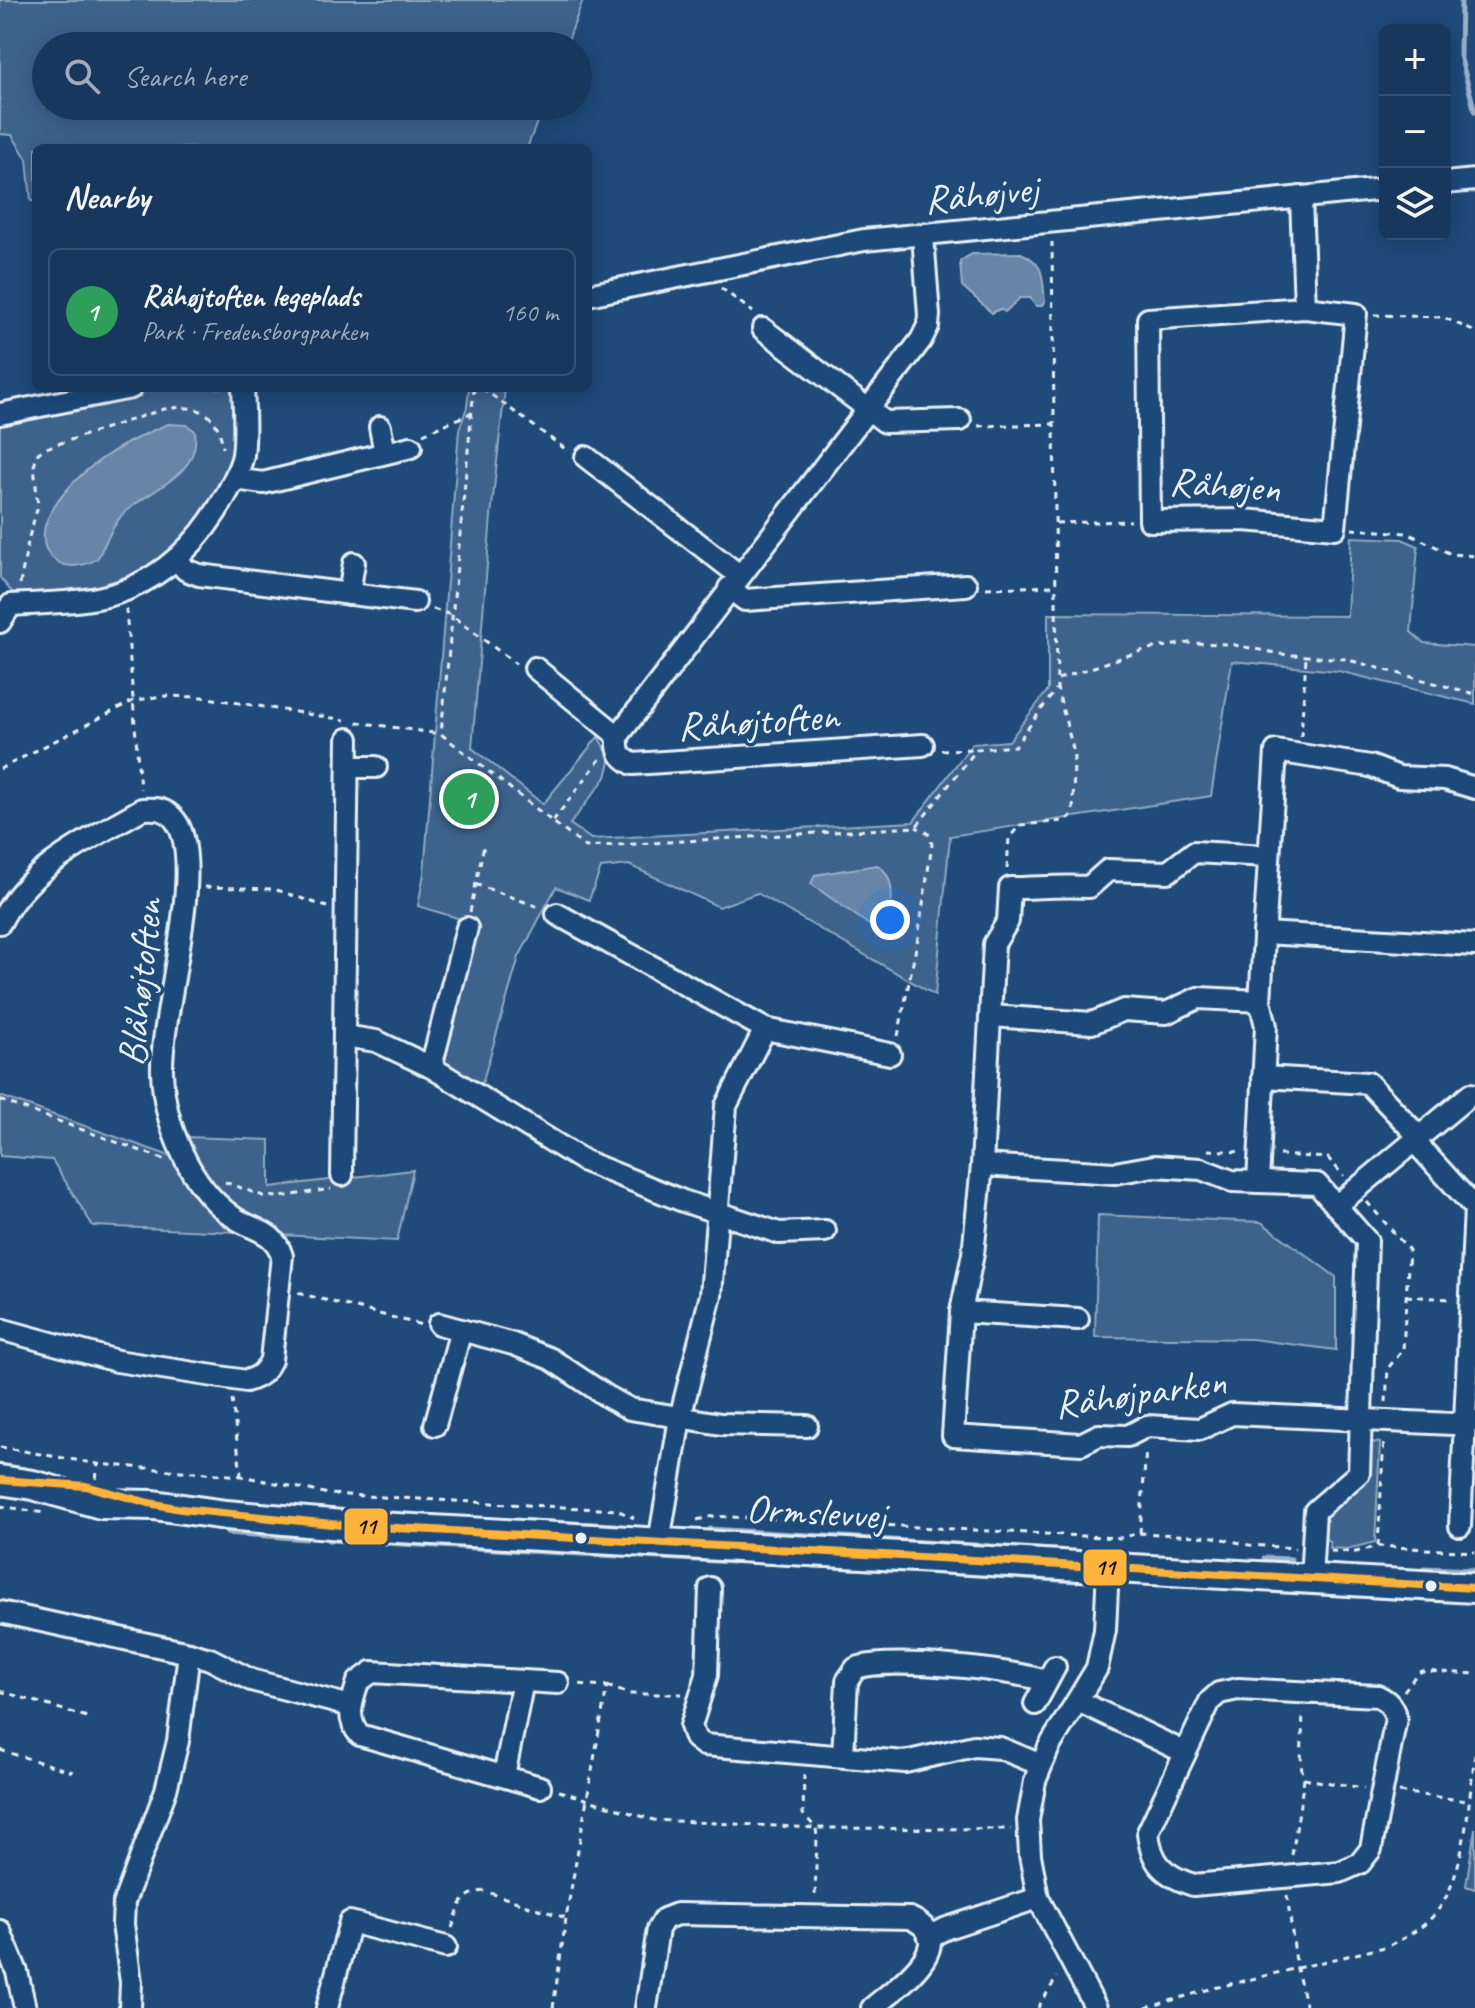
<!DOCTYPE html>
<meta charset="utf-8">
<style>
body{margin:0;font-family:Caveat,sans-serif;background:#203f62;color:#f1f3f6}
.controls{position:absolute;right:24px;top:24px;display:grid;overflow:hidden;border-radius:12px;box-shadow:0 4px 20px #0003}
.controls button{width:72px;height:72px;display:grid;place-items:center;padding:0;border:0;border-bottom:2px solid #365272;background:#17385c;color:#f1f3f6;font:40px sans-serif}
.you{position:absolute;left:890px;top:920px;width:28px;height:28px;margin:-20px;border:6px solid #fff;border-radius:50%;background:#1a73e8;box-shadow:0 0 0 12px #1a73e833}
.badge{display:grid;place-items:center;width:52px;height:52px;border-radius:50%;background:#ffd166;color:#fff;font-size:26px;font-weight:700}
.pin{position:absolute;translate:-50% -50%;border:4px solid #fff;box-shadow:0 2px 8px #0006}
.list{margin:0;padding:0;list-style:none}
h2{display:flex;justify-content:space-between;align-items:center;height:104px;margin:0;padding:0 32px;font-size:34px}
h2 small{font-size:26px;font-weight:400;color:#9eacbb}
.list li{display:grid;grid-template-columns:52px 1fr auto;gap:24px;align-items:center;box-sizing:border-box;height:128px;margin:0 16px 16px;padding:0 16px;border:2px solid #365272;border-radius:12px}
.list b{display:block;font-size:30px;white-space:nowrap}
.list p{margin:0;font-size:26px;white-space:nowrap;color:#9eacbb}
.list em{font-size:26px;font-style:normal;color:#9eacbb}
.icon{flex:none;width:44px;height:44px;fill:none;stroke:currentColor;stroke-width:2;stroke-linecap:round;stroke-linejoin:round}
.map{position:relative;flex:none;width:1475px;height:2008px;overflow:hidden}
.search{position:absolute;background:#17385c;box-shadow:0 4px 20px #0003;left:32px;top:32px;width:560px;height:88px;display:flex;align-items:center;gap:20px;box-sizing:border-box;padding:0 28px;border-radius:44px;color:#9eacbb;font-size:30px}
.panel{position:absolute;background:#17385c;box-shadow:0 4px 20px #0003;left:32px;top:144px;width:560px;height:248px;border-radius:12px}
.map>svg:first-child{display:block}
</style>
<div class="map">
<svg width="1475" height="2008" viewBox="0 0 1475 2008">
<rect width="100%" height="100%" fill="#1f4a7a"/>
<filter id="ink" filterUnits="userSpaceOnUse"><feTurbulence type="fractalNoise" baseFrequency=".0125" numOctaves="2"/><feDisplacementMap in="SourceGraphic" scale="16" xChannelSelector="R" yChannelSelector="G"/><feConvolveMatrix kernelMatrix="1 2 1 2 8 2 1 2 1" color-interpolation-filters="sRGB"/></filter>
<g filter="url(#ink)">
<g fill="#3c628c" stroke="#92aac2" stroke-width="2">
<polygon points="0,0 583,0 566,46 46,46 46,106 543,106 527,148 36,148 36,201 31,201 27,159 12,135 0,134"/>
<path d="M162,388H235C236,409 239,442 232,462C229,472 219,483 213,493C208,502 204,512 198,520C159,579 78,598 12,592L0,578V419Z"/>
<polygon points="469,388 505,388 491,516 472,748 543,804 598,737 611,758 606,777 570,824 591,839 913,822 972,744 1009,741 1048,690 1048,614 1347,616 1351,537 1402,539 1418,546 1411,632 1424,643 1475,647 1475,704 1338,671 1232,661 1211,796 950,836 935,995 757,893 719,907 629,865 601,868 589,900 556,887 519,957 481,1087 446,1067 442,1057 474,923 418,906 424,873 459,430 467,407"/>
<polygon points="0,1096 173,1157 207,1206 234,1232 93,1226 52,1160 0,1156"/>
<polygon points="186,1137 270,1140 270,1187 413,1170 397,1241 281,1235 243,1215 226,1201 201,1169"/>
<polygon points="1098,1215 1261,1222 1336,1277 1336,1350 1252,1339 1095,1337"/>
<polygon points="1371,1442 1380,1443 1375,1542 1347,1549 1329,1548 1330,1542 1325,1538 1325,1515 1368,1480"/>
<polygon points="1475,1828 1475,1889 1466,1886"/>
</g>
<g fill="#6685a7" stroke="#9ab0c7" stroke-width="2">
<path d="M1021,253C1046,264 1042,278 1045,302L1041,306H1036L1030,298H1020L1005,312L1000,309L992,313L962,286L960,261L972,254Z"/>
<path d="M168,424L187,425L195,431C201,477 149,488 122,515C112,526 105,545 97,559C60,580 29,550 51,512C77,468 122,443 168,424Z"/>
<path d="M877,865C897,876 894,911 884,931L875,929L811,884L815,875Z"/>
</g>
<g fill="none" stroke-linecap="round" stroke-linejoin="round">
<g stroke="#9ab0c7" stroke-width="5">
<polyline points="1461,0 1460,55 1475,112"/>
<polyline points="0,1465 25,1469"/>
<polyline points="488,1519 616,1525"/>
<polyline points="710,1529 1120,1554"/>
<polyline points="227,1533 306,1539"/>
<polyline points="328,1540 617,1556"/>
<polyline points="641,1557 733,1562"/>
<polyline points="1264,1558 1291,1559"/>
<polyline points="749,1562 1077,1581"/>
<polyline points="1424,1568 1475,1570"/>
</g>
<defs>
<g id="street">
<polyline points="1445,183 1475,180"/>
<polyline points="1301,197 1305,308 1148,319 1150,521 1244,520 1335,528 1356,314 1305,308"/>
<polyline points="588,295 864,240 1385,189"/>
<polyline points="763,329 885,422 960,420"/>
<polyline points="0,414 131,388"/>
<polyline points="380,427 385,453"/>
<polyline points="586,457 739,575"/>
<polyline points="235,479 263,483 411,447"/>
<polyline points="177,560 186,570 199,575 415,602"/>
<polyline points="729,588 745,600 966,585"/>
<polyline points="349,594 354,563"/>
<path d="M0,622L11,605C49,602 91,604 126,590C172,571 203,537 226,495C233,482 240,469 243,455C246,433 244,410 243,388"/>
<polyline points="535,668 618,736"/>
<path d="M923,745L633,764C619,757 617,751 618,736L921,340L928,326L929,315L923,236"/>
<polyline points="348,767 376,767"/>
<path d="M1268,856L1194,852L1168,872L1108,870L1089,887C1062,885 1037,888 1010,888L1008,921L994,944L982,1165L973,1254L961,1312L953,1436L1081,1444L1099,1435L1128,1436L1147,1426L1200,1429L1232,1414L1453,1424L1465,1420L1475,1421"/>
<polyline points="557,914 765,1029 890,1054"/>
<path d="M0,923C29,866 89,840 142,809C155,808 166,808 175,820C208,861 160,1015 162,1072C164,1124 189,1185 232,1216C252,1231 274,1229 282,1256L271,1360C265,1372 260,1377 246,1381L117,1361L0,1329"/>
<polyline points="1264,933 1475,945"/>
<polyline points="991,1016 1092,1023 1124,1010 1166,1013 1198,998 1260,1001"/>
<polyline points="344,1036 376,1041 431,1067 584,1161 683,1201 779,1233 825,1231"/>
<polyline points="431,1067 467,928"/>
<polyline points="1263,1077 1368,1083 1420,1138"/>
<polyline points="1415,1142 1475,1208 1460,1526"/>
<polyline points="982,1165 1115,1173 1154,1166 1201,1169 1232,1181 1317,1184 1367,1241 1359,1473 1315,1511 1311,1579"/>
<polyline points="342,1175 348,739"/>
<polyline points="1258,1182 1266,1026 1260,1001 1276,751 1370,766 1399,777 1445,779 1475,788"/>
<polyline points="1336,1206 1471,1094 1475,1095"/>
<polyline points="961,1312 1078,1319"/>
<polyline points="439,1324 513,1344 551,1359 608,1397 630,1409 721,1424 807,1426"/>
<polyline points="435,1425 461,1330"/>
<polyline points="659,1542 680,1418 711,1295 726,1106 765,1029"/>
<polyline points="710,1588 707,1675 691,1726 695,1738 704,1745 905,1762 974,1746 1000,1748 1041,1765"/>
<polyline points="0,1612 189,1653 210,1659 251,1680 350,1706"/>
<path d="M1238,1689L1378,1696C1389,1701 1392,1706 1396,1718L1371,1849L1360,1863L1340,1872L1193,1885C1164,1875 1151,1864 1148,1832L1210,1701L1219,1693Z"/>
<polyline points="1078,1701 1184,1752"/>
<polyline points="1035,1704 1055,1667"/>
<path d="M843,1756L847,1681L856,1668C890,1657 1010,1669 1045,1681"/>
<polyline points="504,1776 523,1681"/>
<path d="M540,1787L360,1735C345,1719 352,1701 358,1682L372,1672L558,1683"/>
<polyline points="0,1931 17,1972 25,2008"/>
<polyline points="929,1937 947,1928 1038,1898"/>
<polyline points="130,2008 131,1982 123,1924 124,1902 166,1790 178,1741 189,1653"/>
<polyline points="327,2008 350,1922 446,1947"/>
<path d="M646,2008L658,1929L664,1919L677,1914L910,1918C964,1943 894,1989 872,2008"/>
<polyline points="1096,2008 1038,1898 1030,1855 1028,1820 1035,1781 1049,1747 1097,1668 1105,1630 1108,1568"/>
</g>
<polyline id="secondary" points="0,1480 33,1485 101,1504 154,1505 226,1515 342,1525 1475,1588"/>
</defs>
<use href="#street" stroke="#e8f1f8" stroke-width="26"/>
<use href="#secondary" stroke="#e8f1f8" stroke-width="34"/>
<g stroke="#e8f1f8" stroke-width="3" stroke-dasharray="6 6" stroke-linecap="butt">
<polyline points="721,288 753,312"/>
<polyline points="1374,315 1443,317 1475,332"/>
<polyline points="474,388 441,734 585,847 916,827 977,749 1015,746 1057,688 1052,242"/>
<polyline points="482,388 568,451"/>
<polyline points="978,426 1054,424"/>
<polyline points="423,434 471,413"/>
<polyline points="1056,523 1131,521"/>
<polyline points="1352,529 1407,533 1451,554 1475,556"/>
<path d="M20,584L29,537L38,506L34,466L38,453L46,448L164,409C198,404 218,411 223,448"/>
<polyline points="986,588 1056,586"/>
<polyline points="126,609 140,789"/>
<polyline points="433,609 451,615 516,664"/>
<polyline points="1058,679 1147,649 1189,643 1230,644 1280,654 1345,659 1475,694"/>
<polyline points="357,722 440,734"/>
<polyline points="1301,737 1306,657"/>
<polyline points="941,750 977,749"/>
<polyline points="0,769 133,701 161,696 202,697 345,720"/>
<polyline points="553,821 601,758"/>
<polyline points="1007,869 1009,838 1020,825 1065,821 1073,814 1074,753 1057,688"/>
<polyline points="475,884 539,907"/>
<polyline points="205,887 274,889 327,907"/>
<polyline points="470,912 484,845"/>
<polyline points="898,1036 918,938 932,844 928,833 916,827"/>
<polyline points="0,1100 166,1160"/>
<polyline points="1208,1150 1240,1152"/>
<polyline points="1279,1155 1328,1158 1344,1176"/>
<polyline points="225,1182 263,1196 280,1197 331,1189"/>
<polyline points="1367,1202 1409,1250 1403,1350 1388,1368 1386,1402"/>
<polyline points="298,1293 422,1325"/>
<polyline points="1406,1296 1450,1299"/>
<polyline points="232,1399 241,1475"/>
<polyline points="0,1447 98,1464 241,1476 329,1494 617,1510 634,1518"/>
<polyline points="96,1479 98,1464"/>
<polyline points="0,1506 44,1513"/>
<polyline points="697,1520 713,1516 1120,1538 1140,1533 1214,1537 1249,1545 1295,1548"/>
<polyline points="1140,1533 1146,1449"/>
<polyline points="1378,1546 1384,1438"/>
<polyline points="1330,1551 1356,1552 1378,1546 1475,1552"/>
<polyline points="607,1686 629,1694 682,1694"/>
<polyline points="0,1691 87,1717"/>
<polyline points="1404,1691 1416,1675 1422,1671 1475,1674"/>
<polyline points="0,1750 73,1772"/>
<polyline points="804,1774 803,1814 816,1828 817,1837 815,1897"/>
<polyline points="1304,1779 1364,1788"/>
<polyline points="559,1791 654,1820 816,1828 1011,1829"/>
<polyline points="1399,1792 1467,1801"/>
<polyline points="1292,1855 1304,1779 1301,1765 1303,1712"/>
<polyline points="1287,1895 1297,1969 1306,2008"/>
<path d="M452,1928C460,1908 459,1894 484,1891L566,1918L607,1686L575,1684"/>
<polyline points="553,2008 566,1918"/>
<polyline points="1038,2008 1057,1977"/>
<path d="M1146,2008L1210,1989L1389,1946C1405,1937 1422,1929 1434,1915C1466,1879 1468,1801 1475,1755"/>
</g>
<use href="#street" stroke="#1f4a7a" stroke-width="20"/>
<use href="#secondary" stroke="#1f4a7a" stroke-width="28"/>
<defs>
<polyline id="bus-1" points="0,1480 86,1486 149,1503 181,1509 342,1525 1475,1588"/>
</defs>
<use href="#bus-1" stroke="#1f4a7a" stroke-width="14"/>
<use href="#bus-1" stroke="#ffb339" stroke-width="8"/>
</g>
</g>
<g fill="#e8f1f8" stroke="#1f4a7a" stroke-width="3">
<circle cx="581" cy="1538" r="7"/>
<circle cx="1431" cy="1586" r="7"/>
</g>
<g text-anchor="middle" stroke-width="7" stroke-linejoin="round" paint-order="stroke">
<g font-size="40" fill="#e8f1f8" stroke="#1f4a7a">
<text transform="translate(981 193) rotate(-6)" y="14">Råhøjvej</text>
<text transform="translate(1225 484) rotate(4)" y="14">Råhøjen</text>
<text transform="translate(758 720) rotate(-4)" y="14">Råhøjtoften</text>
<text transform="translate(139 982) rotate(-84)" y="14">Blåhøjtoften</text>
<text transform="translate(1140 1392) rotate(-8)" y="14">Råhøjparken</text>
<text transform="translate(816 1511) rotate(3)" y="14">Ormslevvej</text>
</g>
</g>
<g stroke="#1f4a7a" stroke-width="3">
<rect x="343" y="1507" width="46" height="39" rx="8" fill="#ffb339"/>
<rect x="1082" y="1548" width="46" height="39" rx="8" fill="#ffb339"/>
</g>
<g font-size="22" text-anchor="middle" font-weight="bold" fill="#111">
<text x="366" y="1534">11</text>
<text x="1105" y="1575">11</text>
</g>
</svg>
<div class="controls">
<button>+</button>
<button>−</button>
<button><svg class="icon" aria-label="layers" viewBox="0 0 24 24"><path d="M12 4l9 5-9 5-9-5zM3 14l9 5 9-5"/></svg></button>
</div>
<div class="you"></div>
<div class="pin badge" style="left:469px;top:799px;background:#2e9e5b">1</div>
<div class="search"><svg class="icon" aria-label="search" viewBox="0 0 24 24"><circle cx="10" cy="10" r="6"/><path d="M15 15l6 6"/></svg>Search here</div>
<section class="panel">
<h2>Nearby<small></small></h2>
<ul class="list">
<li><span class="badge" style="background:#2e9e5b">1</span><div><b>Råhøjtoften legeplads</b><p>Park · Fredensborgparken</p></div><em>160 m</em></li>
</ul>
</section>
</div>
